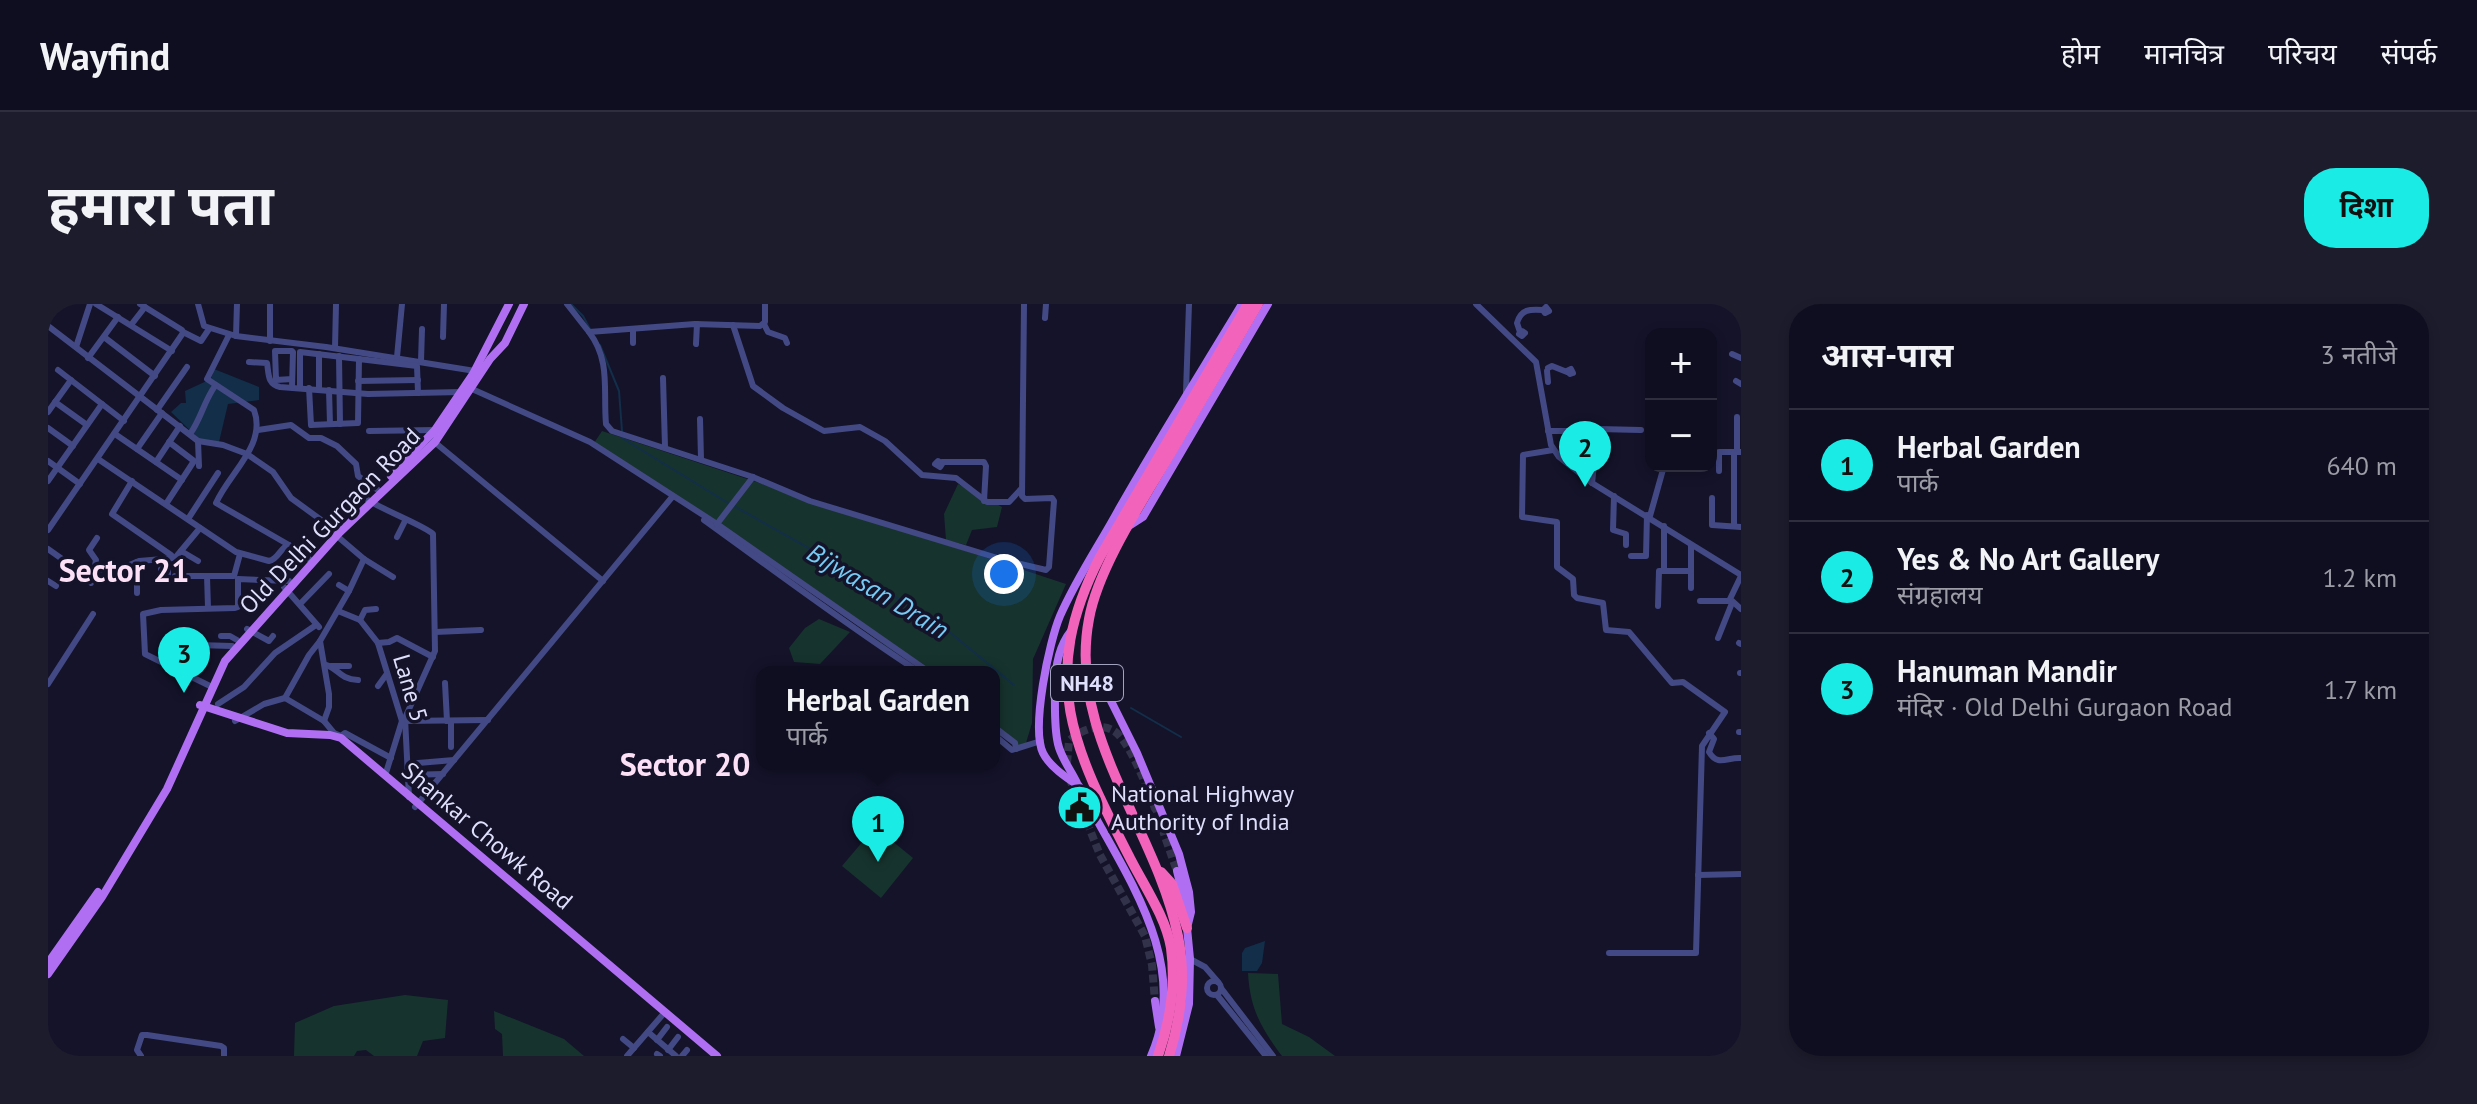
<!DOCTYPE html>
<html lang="hi">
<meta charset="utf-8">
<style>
body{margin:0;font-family:"PT Sans","Noto Sans Devanagari",sans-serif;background:#1d1c2d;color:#f1f3f6}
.controls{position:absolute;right:24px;top:24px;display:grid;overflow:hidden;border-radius:16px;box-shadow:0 4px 12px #0003}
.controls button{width:72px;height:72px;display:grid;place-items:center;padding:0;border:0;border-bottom:2px solid #2f2e3e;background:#0f0e20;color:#f1f3f6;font:40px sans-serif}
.you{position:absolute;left:956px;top:270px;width:28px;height:28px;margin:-20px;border:6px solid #fff;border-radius:50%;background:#1a73e8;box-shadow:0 0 0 12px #1a73e833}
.badge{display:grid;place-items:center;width:52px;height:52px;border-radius:50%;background:#1bebe5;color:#111;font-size:26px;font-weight:700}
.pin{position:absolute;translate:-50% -66px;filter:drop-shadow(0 2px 4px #0008)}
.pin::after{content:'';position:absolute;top:42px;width:28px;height:24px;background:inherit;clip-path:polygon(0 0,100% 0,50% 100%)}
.popup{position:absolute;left:708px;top:362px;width:244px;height:104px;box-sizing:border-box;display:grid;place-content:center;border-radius:16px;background:#0f0e20;filter:drop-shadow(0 2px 6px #0005);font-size:26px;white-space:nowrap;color:#9b9ca5}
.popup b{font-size:30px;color:#f1f3f6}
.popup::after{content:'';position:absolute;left:50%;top:100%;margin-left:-16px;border:16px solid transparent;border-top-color:#0f0e20}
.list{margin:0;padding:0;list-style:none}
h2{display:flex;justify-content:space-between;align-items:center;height:104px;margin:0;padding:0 32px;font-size:34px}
h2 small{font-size:26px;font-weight:400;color:#9b9ca5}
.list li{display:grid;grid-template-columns:52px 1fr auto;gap:24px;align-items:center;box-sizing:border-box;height:112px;padding:0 32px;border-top:2px solid #2f2e3e}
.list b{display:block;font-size:30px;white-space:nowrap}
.list p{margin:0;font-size:26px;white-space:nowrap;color:#9b9ca5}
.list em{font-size:26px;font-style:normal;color:#9b9ca5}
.map{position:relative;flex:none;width:1693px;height:752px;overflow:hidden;border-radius:32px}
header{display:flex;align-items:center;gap:48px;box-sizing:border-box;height:112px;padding:0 40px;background:#0f0e20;border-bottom:2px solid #2f2e3e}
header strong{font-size:38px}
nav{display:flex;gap:44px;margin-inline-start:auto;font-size:28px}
.intro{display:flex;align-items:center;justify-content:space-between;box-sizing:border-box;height:192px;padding:0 48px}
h1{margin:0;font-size:56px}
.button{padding:20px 36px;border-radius:32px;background:#1bebe5;color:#111;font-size:28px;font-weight:700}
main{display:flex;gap:48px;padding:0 48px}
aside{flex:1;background:#0f0e20;border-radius:32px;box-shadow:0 4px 12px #0003}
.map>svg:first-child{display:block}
</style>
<header>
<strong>Wayfind</strong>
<nav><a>होम</a><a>मानचित्र</a><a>परिचय</a><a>संपर्क</a></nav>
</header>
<div class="intro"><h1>हमारा पता</h1><a class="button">दिशा</a></div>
<main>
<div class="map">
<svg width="1693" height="752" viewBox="0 0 1693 752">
<rect width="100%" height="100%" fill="#14132a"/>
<g fill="#17332e">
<polygon points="554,127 1018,280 985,355 984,419 978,439 969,444 946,423 946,368 879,368 842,345 751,279 546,139"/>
<polygon points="910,180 954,203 949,223 924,226 918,241 898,236 896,210"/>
<polygon points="771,315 802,328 772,360 746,358 741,344 757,324"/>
<polygon points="827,523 865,554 833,594 794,562"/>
<path d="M1200,669L1230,670L1234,720L1261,733L1287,752H1234C1213,724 1202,705 1200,669Z"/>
<polygon points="357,691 400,696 397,734 375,737 369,752 326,752 318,746 309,747 306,752 246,752 247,719 286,702"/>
<polygon points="446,707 516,735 536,752 455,752 454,730 447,725"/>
</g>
<g fill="#122e49">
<polygon points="166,65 211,83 211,96 180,100 171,138 152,136 123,108 133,99 138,99 137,87 163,75"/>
<polygon points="1217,637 1214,659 1209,667 1194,667 1194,649 1197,644"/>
</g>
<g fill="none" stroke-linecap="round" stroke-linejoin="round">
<g stroke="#122e49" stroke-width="2">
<polyline points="523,0 535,12 542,25"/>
<polyline points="552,41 571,87 574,127"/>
<polyline points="574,134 680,199"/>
<polyline points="686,202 883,313 966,381"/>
<polyline points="1083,404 1133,433"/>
</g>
<g stroke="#32324a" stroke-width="8" stroke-dasharray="8 4" stroke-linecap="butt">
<path d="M1019,459L1021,437C1032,426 1052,418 1066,427C1089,441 1118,538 1129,567"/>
<polyline points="1021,473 1052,551 1097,632 1104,661 1107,697"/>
</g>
<g stroke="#434984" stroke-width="6">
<polyline points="48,0 124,47"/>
<polyline points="150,0 156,22 188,32 278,43 427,67"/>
<polyline points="519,0 541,28 647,20 712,22 717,18 717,0"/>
<polyline points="1428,0 1488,58 1503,141 1511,153 1544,179 1693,271"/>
<polygon points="1498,3 1501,7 1497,9 1495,6"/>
<polyline points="997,14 998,0"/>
<polyline points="716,20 720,28 737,34 739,39"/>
<polyline points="83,21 97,3"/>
<polyline points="685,21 705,82 735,104 776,127 812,123 837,137 874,171 908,174 939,198 961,198 974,184"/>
<polyline points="0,22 150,137 175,141 199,150 225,168 243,194 291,229"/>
<polyline points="585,26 585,39"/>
<polygon points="1474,27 1477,29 1474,32 1471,30"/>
<polyline points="135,28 153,37 161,25"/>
<path d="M541,28C563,57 555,86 558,120L564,127L705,173L762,197L956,256L998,266L1001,263L1006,197L1004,194L977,195L974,192L976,0"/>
<path d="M1472,28L1469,19C1473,5 1482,5 1495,6"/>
<path d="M181,31L159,75L206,106C219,141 181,169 168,199L241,241"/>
<polyline points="188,32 189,0"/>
<polyline points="56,33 107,72"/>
<polyline points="395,33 396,0"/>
<polyline points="222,37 222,0"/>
<polyline points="648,40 649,20"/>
<polyline points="28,43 42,0"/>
<polyline points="287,44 288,0"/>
<polyline points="271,50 271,85"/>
<polyline points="1684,50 1693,54"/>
<polyline points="291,52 292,120"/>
<polyline points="349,53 354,0"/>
<polyline points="40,54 70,13"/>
<polyline points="373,57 374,25"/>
<path d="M201,58L219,59C221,70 219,80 232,83L320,90L413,88"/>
<polyline points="1500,64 1504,62 1519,68"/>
<polygon points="1523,65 1525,69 1522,70 1519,67"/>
<polyline points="10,66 76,117"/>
<polyline points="1499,67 1500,78"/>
<polyline points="615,74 617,143"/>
<polyline points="310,77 370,76"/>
<polyline points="1688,77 1693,80"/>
<polyline points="244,83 245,48 244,47 227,47 228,76 244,75"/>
<polyline points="252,83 252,48 311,55"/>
<polyline points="261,84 263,121 310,119 311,55 369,62 370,89"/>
<polyline points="424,85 542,138 669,220 881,368"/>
<polyline points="281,86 282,120"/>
<polyline points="1138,88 1141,0"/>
<polyline points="7,98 39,121"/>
<polyline points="109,106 139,63"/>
<polyline points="0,108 23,76"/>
<polyline points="652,115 653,155"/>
<polyline points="0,124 25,142"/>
<polyline points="210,126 243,121 261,134 273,134 289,142 308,160 310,172 330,186"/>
<polyline points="321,127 387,126"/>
<polyline points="1500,127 1532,127"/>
<polyline points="67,130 134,176"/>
<path d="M142,130C153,115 156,97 167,82"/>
<polyline points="384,136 555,277"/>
<polyline points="150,137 151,162"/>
<polyline points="89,145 114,109"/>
<polyline points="1505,146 1475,151 1474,213 1509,218 1509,263 1525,275 1526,291 1529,294 1555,299 1558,326 1581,328 1624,379 1635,378 1677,408 1654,442 1648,649 1561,649"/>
<polyline points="1689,148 1689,113"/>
<path d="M50,155L188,248L221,257C231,255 232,243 241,241L261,255"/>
<polyline points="0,157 32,180"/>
<polygon points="890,157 894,160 892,163 887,160"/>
<polyline points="108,158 132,122"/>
<polyline points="894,158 936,158 938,162 936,197"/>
<polyline points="1671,167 1671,148 1693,148"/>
<polyline points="0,177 54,100"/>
<polyline points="84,177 64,210 123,251"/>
<polyline points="1544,179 1550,125 1593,126"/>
<polyline points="1566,192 1565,226 1578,230 1578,241"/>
<polyline points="1664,194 1664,221 1693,223"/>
<path d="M320,196C333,205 379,223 385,230L387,347L357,414L361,493"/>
<polyline points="118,200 146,157 121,138"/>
<polyline points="1602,212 1616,162"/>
<polyline points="140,215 170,169"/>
<path d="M656,216C727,267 797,320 871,368"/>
<polyline points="669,220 705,173"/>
<polyline points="1686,222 1686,148"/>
<polyline points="0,226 135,29 134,26 92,0"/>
<polyline points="289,232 316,255 345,273"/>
<polyline points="349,233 357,217"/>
<polyline points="1643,241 1643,284"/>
<polyline points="0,245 24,262"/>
<polyline points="133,247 150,257"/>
<polyline points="1583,252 1598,252 1599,211"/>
<polyline points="120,255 120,270"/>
<polyline points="113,256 113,278"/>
<polyline points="1616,264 1616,222"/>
<polyline points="46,267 48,256 41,246 49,234"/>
<polyline points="127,272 186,272 192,250"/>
<polyline points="159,272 160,304"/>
<polyline points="1693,272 1682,295 1693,305"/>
<polyline points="0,277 8,282"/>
<polyline points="43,279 46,266 74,264 91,257 127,254 152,224"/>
<polyline points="291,281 301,287"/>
<polyline points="236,283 271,323"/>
<polyline points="89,289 89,258"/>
<polyline points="1652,297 1682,297"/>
<polyline points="252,300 281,270"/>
<polyline points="1610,302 1611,267 1643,267"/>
<polyline points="290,307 312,316 330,339 354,417"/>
<polyline points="312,316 317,306 328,305"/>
<polyline points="199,325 221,337 225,332"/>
<polyline points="387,328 433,326"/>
<polyline points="173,332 182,332 189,336"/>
<polyline points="1670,334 1684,299"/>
<polyline points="330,339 341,338 349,334 385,353"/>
<polyline points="1691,339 1693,340"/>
<polyline points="149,341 184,342"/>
<path d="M278,361C290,364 291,375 310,376"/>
<polyline points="283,362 301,362"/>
<polyline points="1692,369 1693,369"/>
<polyline points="397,379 399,417"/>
<polyline points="0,380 45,310"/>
<polyline points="330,382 338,371"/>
<polyline points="164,383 97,350 95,310 113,306 187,304 190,303 190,275 241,277"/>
<polyline points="237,394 261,351 272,337"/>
<polyline points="170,400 196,383 227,349 268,321"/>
<polyline points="187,417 216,400 237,394 276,417 286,429 293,432 297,429 343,454"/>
<polyline points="276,417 281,403 281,390 272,337 301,287 316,255"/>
<polyline points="354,417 440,416"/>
<polyline points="403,417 403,443"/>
<polyline points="946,423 967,439 968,445"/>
<polyline points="1691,428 1693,428"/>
<path d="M1661,429L1666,435L1661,448C1670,463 1679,453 1693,454"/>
<polyline points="946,431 964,446 993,437"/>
<polyline points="370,459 406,456"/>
<polyline points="360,471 395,470"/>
<polyline points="337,472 354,417"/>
<polyline points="367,503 625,192"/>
<polyline points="1650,571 1693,570"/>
<polyline points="1142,655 1157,663 1170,678"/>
<circle cx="1166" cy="684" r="7"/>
<polyline points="1173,684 1225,752"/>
<polyline points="1169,691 1218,752"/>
<polyline points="600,728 628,752"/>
<polyline points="575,735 586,744"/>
<polyline points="609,736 619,723"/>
<polyline points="620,746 630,733"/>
<polyline points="609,750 612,752"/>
<polyline points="93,752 89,746 94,731 99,731 173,742 176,744 176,752"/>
<polyline points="579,752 617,708"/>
<polyline points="634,752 639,746"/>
</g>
<g stroke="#b06ff3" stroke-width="8">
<polyline points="343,172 387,126 425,70 461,0"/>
<polyline points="1081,222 1095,213 1220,0"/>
<path d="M1023,327C1010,343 1007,365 1007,385C1007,403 1006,423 1010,440C1013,454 1023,466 1029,479C1071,563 1146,654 1103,752"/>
<polyline points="1040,368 1059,389 1089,449 1131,550 1141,588 1143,608 1139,624 1142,655 1141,700 1128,752"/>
<polyline points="152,401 239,429 282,431 293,434 669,752"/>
<path d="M1031,482C1019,474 1002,463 995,449C983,424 1001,338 1012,312C1028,275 1052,240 1071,205C1110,136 1153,68 1194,0"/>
<polyline points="1129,567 1139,607"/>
<polyline points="0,659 50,588"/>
<polyline points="0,670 54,593 119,485 177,357 291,229 387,138 442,55 457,39 476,0"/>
<polyline points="1107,697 1111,723"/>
</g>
<g stroke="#f264bb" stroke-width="10">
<polyline points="1113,568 1124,580 1139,624"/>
<path d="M1110,752C1122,718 1128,681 1123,644C1118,614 1097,583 1083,556C1026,445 989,375 1052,253L1200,0"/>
<path d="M1121,752C1133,714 1138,672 1130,632C1108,524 1019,430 1041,315C1050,263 1097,193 1124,147C1153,98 1181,49 1210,0"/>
</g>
</g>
<defs>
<symbol id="civic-disc" viewBox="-11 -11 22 22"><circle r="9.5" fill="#1bebe5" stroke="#14132a"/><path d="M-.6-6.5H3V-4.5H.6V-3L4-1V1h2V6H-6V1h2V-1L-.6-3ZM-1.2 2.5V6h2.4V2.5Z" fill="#111"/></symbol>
</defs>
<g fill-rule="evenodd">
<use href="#civic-disc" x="1006" y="478" width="51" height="51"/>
</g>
<g text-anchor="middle" stroke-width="7" stroke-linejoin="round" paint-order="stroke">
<rect fill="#14132a" stroke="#a2a2bd" stroke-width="2" x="1003" y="361" width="72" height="36" rx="6"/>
<g font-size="22" font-weight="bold" fill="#dfdffc">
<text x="1039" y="387">NH48</text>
</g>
<g font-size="24" fill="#dfdffc" stroke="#14132a">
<text transform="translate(282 217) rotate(-46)" y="8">Old Delhi Gurgaon Road</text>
<text transform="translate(362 384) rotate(74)" y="8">Lane 5</text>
<text transform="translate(439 532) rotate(40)" y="8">Shankar Chowk Road</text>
</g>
<g font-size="24" fill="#dfdffc" stroke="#14132a" text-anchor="start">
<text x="1063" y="498">National Highway<tspan x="1063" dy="28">Authority of India</tspan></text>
</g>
<g font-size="26" font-style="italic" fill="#76caf3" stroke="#14132a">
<text transform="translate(830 287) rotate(31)" y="9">Bijwasan Drain</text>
</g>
<g font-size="32" font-weight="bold" fill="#fce0f6" stroke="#14132a">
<text x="76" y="278">Sector 21</text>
<text x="637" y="472">Sector 20</text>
</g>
</g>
</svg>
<div class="controls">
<button>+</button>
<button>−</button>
</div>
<div class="you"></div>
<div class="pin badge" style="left:830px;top:558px">1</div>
<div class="popup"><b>Herbal Garden</b>पार्क</div>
<div class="pin badge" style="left:1537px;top:183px">2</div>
<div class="pin badge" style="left:136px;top:389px">3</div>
</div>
<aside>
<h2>आस-पास<small>3 नतीजे</small></h2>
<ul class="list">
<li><span class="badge">1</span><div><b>Herbal Garden</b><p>पार्क</p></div><em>640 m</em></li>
<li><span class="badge">2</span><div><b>Yes &amp; No Art Gallery</b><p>संग्रहालय</p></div><em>1.2 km</em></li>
<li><span class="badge">3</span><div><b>Hanuman Mandir</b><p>मंदिर · Old Delhi Gurgaon Road</p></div><em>1.7 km</em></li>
</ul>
</aside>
</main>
